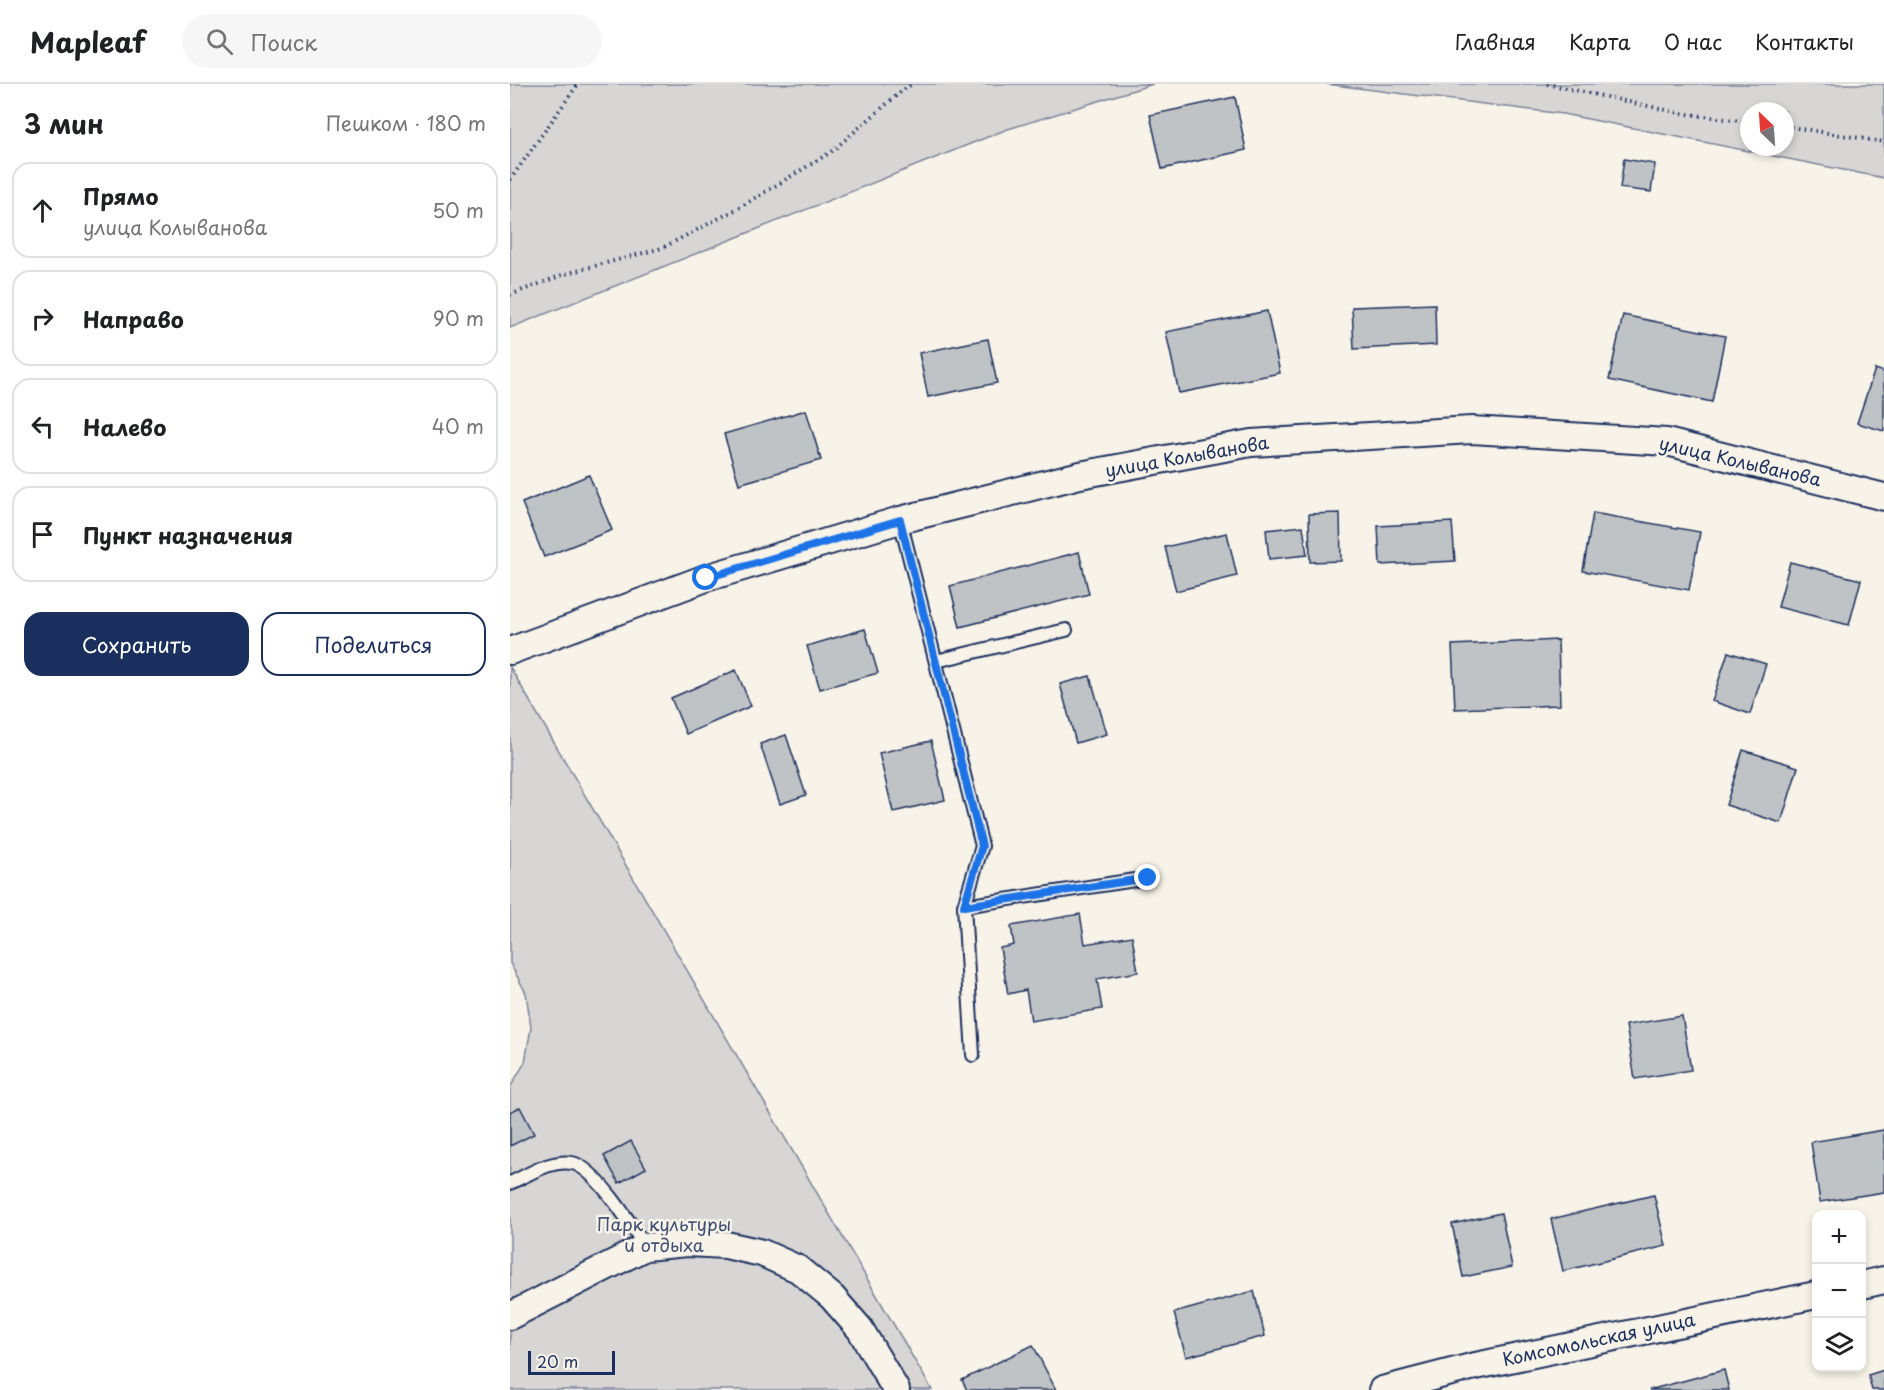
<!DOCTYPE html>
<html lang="ru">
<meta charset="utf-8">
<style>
body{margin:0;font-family:"Playpen Sans",sans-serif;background:#f6f6f6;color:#202124}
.controls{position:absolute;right:18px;bottom:18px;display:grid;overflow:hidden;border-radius:12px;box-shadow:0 3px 9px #0003}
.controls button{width:54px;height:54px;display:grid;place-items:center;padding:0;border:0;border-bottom:2px solid #e0e0e0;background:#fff;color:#202124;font:30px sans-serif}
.compass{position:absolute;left:1230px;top:18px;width:54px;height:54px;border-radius:50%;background:#fff;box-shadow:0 3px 9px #0003;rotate:335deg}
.scale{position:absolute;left:18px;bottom:15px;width:87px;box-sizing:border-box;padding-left:6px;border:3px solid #1b2f5e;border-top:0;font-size:16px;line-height:21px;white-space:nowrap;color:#1b2f5e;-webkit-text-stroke:4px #f7f3e8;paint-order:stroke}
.stop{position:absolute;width:18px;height:18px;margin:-14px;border:4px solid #1a73e8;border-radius:50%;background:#fff}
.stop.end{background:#1a73e8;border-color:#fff;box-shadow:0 2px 6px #0008}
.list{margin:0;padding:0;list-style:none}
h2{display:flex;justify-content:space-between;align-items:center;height:78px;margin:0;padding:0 24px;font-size:26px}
h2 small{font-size:20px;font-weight:400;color:#757577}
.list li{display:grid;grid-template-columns:39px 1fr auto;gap:18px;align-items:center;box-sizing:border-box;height:96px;margin:0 12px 12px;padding:0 12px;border:2px solid #e0e0e0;border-radius:18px}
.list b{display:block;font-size:22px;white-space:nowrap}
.list p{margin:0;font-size:20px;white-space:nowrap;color:#757577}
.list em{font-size:20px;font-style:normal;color:#757577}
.actions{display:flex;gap:12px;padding:18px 24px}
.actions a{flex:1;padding:14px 0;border:2px solid #1b2f5e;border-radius:18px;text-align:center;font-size:21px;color:#1b2f5e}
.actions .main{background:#1b2f5e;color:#fff}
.icon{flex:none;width:33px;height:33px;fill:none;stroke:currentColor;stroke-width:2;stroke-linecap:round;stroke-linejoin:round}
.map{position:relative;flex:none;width:1374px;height:1306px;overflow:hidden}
header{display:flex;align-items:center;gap:36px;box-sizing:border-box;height:84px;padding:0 30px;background:#fff;border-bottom:2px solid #e0e0e0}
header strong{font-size:28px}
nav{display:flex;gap:33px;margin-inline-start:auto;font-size:21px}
.search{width:420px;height:54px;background:#f6f6f6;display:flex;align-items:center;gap:15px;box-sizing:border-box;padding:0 21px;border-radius:33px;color:#757577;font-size:22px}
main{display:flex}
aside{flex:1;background:#fff}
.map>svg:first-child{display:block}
</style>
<header>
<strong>Mapleaf</strong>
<div class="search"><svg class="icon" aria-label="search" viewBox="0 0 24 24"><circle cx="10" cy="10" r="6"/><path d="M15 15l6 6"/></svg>Поиск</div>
<nav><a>Главная</a><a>Карта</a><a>О нас</a><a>Контакты</a></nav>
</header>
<main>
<aside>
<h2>3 мин<small>Пешком · 180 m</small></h2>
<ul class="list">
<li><svg class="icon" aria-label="ahead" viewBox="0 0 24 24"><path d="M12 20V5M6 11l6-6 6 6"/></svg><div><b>Прямо</b><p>улица Колыванова</p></div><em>50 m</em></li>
<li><svg class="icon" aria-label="right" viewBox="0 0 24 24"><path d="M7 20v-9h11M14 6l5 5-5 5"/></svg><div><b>Направо</b></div><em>90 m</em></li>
<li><svg class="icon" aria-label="left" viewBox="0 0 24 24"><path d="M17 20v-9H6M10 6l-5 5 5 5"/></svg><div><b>Налево</b></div><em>40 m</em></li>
<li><svg class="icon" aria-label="arrive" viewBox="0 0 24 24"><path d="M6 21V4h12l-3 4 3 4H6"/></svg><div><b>Пункт назначения</b></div></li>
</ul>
<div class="actions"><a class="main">Сохранить</a><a>Поделиться</a></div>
</aside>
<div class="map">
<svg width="1374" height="1306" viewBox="0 0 1374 1306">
<rect width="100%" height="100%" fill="#f7f3e8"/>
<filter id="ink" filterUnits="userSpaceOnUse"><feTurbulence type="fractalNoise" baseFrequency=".0167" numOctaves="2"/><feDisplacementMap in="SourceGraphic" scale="12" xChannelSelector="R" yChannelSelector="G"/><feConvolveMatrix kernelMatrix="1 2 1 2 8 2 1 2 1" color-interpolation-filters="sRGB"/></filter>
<g filter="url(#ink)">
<g fill="#d7d6d4" stroke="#798299" stroke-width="1.5" fill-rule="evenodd">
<polygon points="0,0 643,0 495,46 0,244"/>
<path d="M816,0H1374V94L1053,30ZM1239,27H1275V63H1239Z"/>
<polygon points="0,583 422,1306 0,1306 0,1004 15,978 21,944 16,909 0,879"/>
</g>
<g fill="#c0c3c5" stroke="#1b2f5e" stroke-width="1.5">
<polygon points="725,13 736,66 652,85 640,31"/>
<polygon points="1114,75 1145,80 1141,108 1110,104"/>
<polygon points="925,220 926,261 844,265 842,223"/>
<polygon points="757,227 770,289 669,309 656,248"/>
<polygon points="1113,231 1215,252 1202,318 1099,296"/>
<polygon points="478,255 487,299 418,313 409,269"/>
<polygon points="1365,285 1374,288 1374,347 1347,339"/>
<polygon points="296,326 311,376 229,400 214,350"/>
<polygon points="79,391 102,446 34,473 12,419"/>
<polygon points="830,429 831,477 800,478 799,430"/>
<polygon points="1083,429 1190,448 1179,506 1073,487"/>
<polygon points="942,438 945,477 870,481 868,442"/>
<polygon points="793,442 797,471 759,475 756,446"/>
<polygon points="717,449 727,492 666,507 655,463"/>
<polygon points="569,468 579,510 450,543 440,502"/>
<polygon points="1280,478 1351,496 1339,541 1268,523"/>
<polygon points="355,545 368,589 310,605 297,562"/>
<polygon points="1048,556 1050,621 945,625 942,561"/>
<polygon points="1218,568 1256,580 1240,630 1202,617"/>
<polygon points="226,586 241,622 176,650 161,614"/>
<polygon points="580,592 597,650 566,659 550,600"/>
<polygon points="276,651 296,711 270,720 250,660"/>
<polygon points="421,657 435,716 383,728 369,669"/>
<polygon points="1233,666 1288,683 1271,739 1216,721"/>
<polygon points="570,830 575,860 622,852 628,888 587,895 592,925 521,937 516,906 498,910 490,864 504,861 501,842"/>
<polygon points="1172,932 1181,986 1125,995 1116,941"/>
<polygon points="10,1023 24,1050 0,1062 0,1028"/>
<polygon points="1374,1046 1374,1108 1310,1118 1301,1058"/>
<polygon points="121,1057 136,1084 109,1099 94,1072"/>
<polygon points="1144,1111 1156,1162 1053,1187 1041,1135"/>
<polygon points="991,1129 1002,1183 953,1193 942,1140"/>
<polygon points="744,1207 755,1252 676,1273 664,1229"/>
<polygon points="523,1261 546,1306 457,1306 452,1296"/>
<polygon points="1214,1286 1219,1306 1139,1306"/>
<polygon points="1374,1286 1374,1306 1362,1306 1358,1291"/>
</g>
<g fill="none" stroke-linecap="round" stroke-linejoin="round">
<defs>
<g id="lane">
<polyline points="390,436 472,762 454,822 463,971"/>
<polyline points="426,577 556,546"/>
<polyline points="454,822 638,794"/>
<path d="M0,1099C18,1091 41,1075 62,1079C85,1083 123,1143 135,1163"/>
</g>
<g id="street">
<polyline points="0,567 196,494 390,436 570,391 741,359 962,346 1157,358 1374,413"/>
<polyline points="1352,1201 1374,1196"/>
<polyline points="0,1232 135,1163 177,1159 216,1161 252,1169 288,1185 322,1213 350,1245 386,1306"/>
<polyline points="872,1306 961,1283 1306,1211"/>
</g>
</defs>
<use href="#lane" stroke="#1b2f5e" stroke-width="16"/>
<use href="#street" stroke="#1b2f5e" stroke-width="30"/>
<g stroke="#1b2f5e" stroke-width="4" stroke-dasharray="1.5 4.5" stroke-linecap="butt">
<polyline points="1037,0 1170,29 1239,38"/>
<polyline points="1275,42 1374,58"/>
<polyline points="0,96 68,0"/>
<polyline points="0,211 55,190 152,164 227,125 321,68 393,6 402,0"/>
</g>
<use href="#lane" stroke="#f7f3e8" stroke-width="12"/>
<use href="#street" stroke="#f7f3e8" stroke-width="26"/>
</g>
</g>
<g fill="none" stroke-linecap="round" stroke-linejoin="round" filter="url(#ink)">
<polyline stroke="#1a73e8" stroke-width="8" points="196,494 390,436 472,762 454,822 638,794"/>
</g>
<g text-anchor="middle" stroke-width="5" stroke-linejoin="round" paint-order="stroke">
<g font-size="18" fill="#1b2f5e" stroke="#f7f3e8">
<text transform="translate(677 373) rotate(-10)" y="6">улица Колыванова</text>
<text transform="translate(1230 378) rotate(13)" y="6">улица Колыванова</text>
<text transform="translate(1089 1256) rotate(-12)" y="6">Комсомольская улица</text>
</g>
<g font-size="18" fill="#415076" stroke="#f7f3e8">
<text x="154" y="1147">Парк культуры<tspan x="154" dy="21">и отдыха</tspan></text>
</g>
</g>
</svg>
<div class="controls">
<button>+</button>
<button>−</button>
<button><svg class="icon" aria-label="layers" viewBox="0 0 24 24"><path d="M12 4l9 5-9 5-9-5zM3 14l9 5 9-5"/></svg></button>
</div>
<svg class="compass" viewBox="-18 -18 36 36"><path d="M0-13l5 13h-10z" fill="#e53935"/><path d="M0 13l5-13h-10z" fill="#757577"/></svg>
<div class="scale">20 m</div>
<div class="stop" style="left:196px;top:494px"></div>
<div class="stop end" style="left:638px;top:794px"></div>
</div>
</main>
